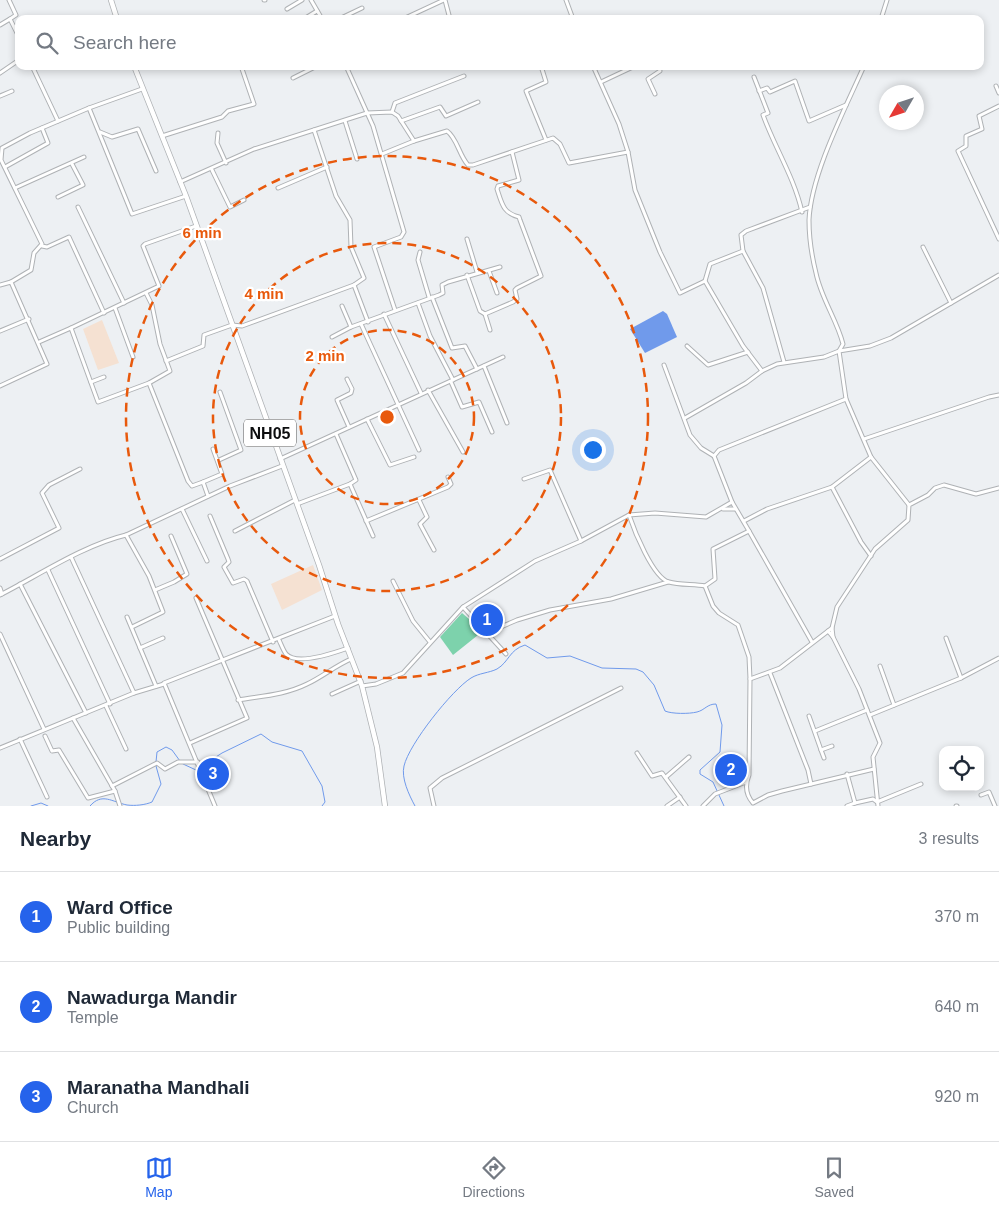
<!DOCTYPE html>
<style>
body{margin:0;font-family:Arial,sans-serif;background:#f6f6f7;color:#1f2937}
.controls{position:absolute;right:15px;bottom:15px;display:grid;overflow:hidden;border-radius:10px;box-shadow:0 2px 8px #0003}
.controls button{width:45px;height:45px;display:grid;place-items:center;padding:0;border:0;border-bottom:1px solid #e0e1e3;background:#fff;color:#1f2937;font:25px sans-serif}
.compass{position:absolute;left:879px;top:85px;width:45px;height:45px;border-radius:50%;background:#fff;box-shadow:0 2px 8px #0003;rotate:231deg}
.you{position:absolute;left:592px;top:449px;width:18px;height:18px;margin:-12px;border:4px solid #fff;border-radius:50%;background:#1a73e8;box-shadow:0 0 0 8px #1a73e833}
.badge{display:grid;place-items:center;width:32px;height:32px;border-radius:50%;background:#2563eb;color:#fff;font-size:16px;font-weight:700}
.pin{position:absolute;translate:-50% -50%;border:2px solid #fff;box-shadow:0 1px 5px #0006}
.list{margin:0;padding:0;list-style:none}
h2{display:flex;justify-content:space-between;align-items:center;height:65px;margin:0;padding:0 20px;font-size:21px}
h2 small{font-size:16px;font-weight:400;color:#747a83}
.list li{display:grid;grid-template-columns:32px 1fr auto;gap:15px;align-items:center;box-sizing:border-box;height:90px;padding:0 20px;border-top:1px solid #e0e1e3}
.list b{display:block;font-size:19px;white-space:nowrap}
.list p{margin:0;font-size:16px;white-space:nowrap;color:#747a83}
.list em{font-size:16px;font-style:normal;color:#747a83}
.icon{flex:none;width:28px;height:28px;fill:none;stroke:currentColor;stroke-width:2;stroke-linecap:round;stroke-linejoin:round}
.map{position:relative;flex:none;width:999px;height:806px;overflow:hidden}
.search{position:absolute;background:#fff;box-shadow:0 2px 8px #0003;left:15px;right:15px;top:15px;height:55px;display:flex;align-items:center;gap:12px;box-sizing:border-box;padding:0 18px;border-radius:10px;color:#747a83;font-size:19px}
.sheet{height:335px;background:#fff}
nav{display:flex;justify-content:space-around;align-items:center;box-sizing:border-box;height:70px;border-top:1px solid #e0e1e3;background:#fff;font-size:14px;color:#747a83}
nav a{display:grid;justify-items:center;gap:2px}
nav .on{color:#2563eb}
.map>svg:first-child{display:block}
</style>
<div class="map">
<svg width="999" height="806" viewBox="0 0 999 806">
<rect width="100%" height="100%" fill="#edf0f3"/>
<g fill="#f5e1d2">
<polygon points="102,320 119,363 98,370 83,329"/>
<polygon points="313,565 322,590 282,610 271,584"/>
</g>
<polygon fill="#7dd2ac" points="462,613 483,631 453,655 440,637"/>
<polygon fill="#709aeb" points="663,311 667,314 677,337 645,353 630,329"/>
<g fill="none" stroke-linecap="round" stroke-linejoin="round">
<g stroke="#709aeb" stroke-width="1">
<polyline points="156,762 157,752 166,747 172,750 180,761"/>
<polyline points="183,764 196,770 222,753 261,734 272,742 302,751 322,786 325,802 322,806"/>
<polyline points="31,806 41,803 48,806"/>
<path d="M90,806C102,792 112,802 127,805C135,806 145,805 152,802L161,784L156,766"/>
<path d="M415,806C409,795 401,778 404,766C409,744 452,690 471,678C479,673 489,673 497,669C509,662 509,650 525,645L547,658L570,656L602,668L636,669L643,672L654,685L665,711C672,714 689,714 697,712C705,710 707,704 716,704L722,725L720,752L700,770V774L713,782L724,806"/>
</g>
<defs>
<g id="street">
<polyline points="9,0 16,15 10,19"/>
<polyline points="264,0 265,0"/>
<polyline points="311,0 322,19"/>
<polyline points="445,0 450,19"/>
<polyline points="566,0 573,19"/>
<polyline points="287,9 302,0"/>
<polyline points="304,19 317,11"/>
<polyline points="339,19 362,8"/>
<polyline points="403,19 444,0"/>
<polyline points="881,19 887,0"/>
<polyline points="0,25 10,19 19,37"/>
<polyline points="32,66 58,121"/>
<polyline points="346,66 373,126 404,232 401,237 374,247 395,310"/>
<polyline points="541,66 546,82 526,91 546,140"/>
<polyline points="593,66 619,124 628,152 635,190 660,252 680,293 705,281 743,346 762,371"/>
<polyline points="0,73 19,60"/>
<path d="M754,77L768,113L763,115C775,148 794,177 802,212"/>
<polyline points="293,78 317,66"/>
<polyline points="601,82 635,66"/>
<polyline points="996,86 999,93"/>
<polyline points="759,91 767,88 770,92 795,81 809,121 846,105"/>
<polyline points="655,94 648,79 660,71 659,66"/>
<polyline points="0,96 12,91"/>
<polyline points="999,106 979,116 982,129 966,136 966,146 958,151 999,239"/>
<polyline points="89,108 132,214 186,196"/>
<polyline points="392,112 395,103 464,76"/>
<polyline points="345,121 357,159"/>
<polyline points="401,121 440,107 446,116 478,102"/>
<polyline points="314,130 336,196 350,220 351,247 364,278 354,285"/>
<polyline points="100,132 112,137 138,129 156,171"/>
<polyline points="218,133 217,143 226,163"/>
<polyline points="162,136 222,117 228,111 254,104 241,66"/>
<polyline points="382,154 414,141"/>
<polyline points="5,167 48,143 42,128"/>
<polyline points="212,170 230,207 244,200"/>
<path d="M180,182L254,149L367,113L392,112L398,116L414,141L447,131C457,138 459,155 468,165H473L553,138L560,144L569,163L628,152"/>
<polyline points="15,188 84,157"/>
<polyline points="278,188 327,167"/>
<polyline points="58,197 83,185 72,164"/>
<polyline points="78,207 124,303"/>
<polyline points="467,239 477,272"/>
<polyline points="42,246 47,247 69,237 104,313"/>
<polyline points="923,247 951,303"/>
<polyline points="743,251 763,288 784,362"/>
<polyline points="420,252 418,260 429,297"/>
<polyline points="489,271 497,293"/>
<path d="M467,275L480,311L485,314L513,302L517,299L515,290L517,288L541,276L520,220L519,217C503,213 502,204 497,189L498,186L519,180L512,152"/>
<polyline points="705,281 710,264 743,251 741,235 746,231 810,207"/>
<polyline points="11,282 31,270 34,253 42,244 1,160 2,148 30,133 89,108 142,89"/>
<polyline points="0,285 11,282 47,364 0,386"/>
<polyline points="146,293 152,305 160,344 170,371 149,383"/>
<polyline points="432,297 452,348 465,346 477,369"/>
<polyline points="418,303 430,336 453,380"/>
<polyline points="342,306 351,327 439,295 443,293 442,285 448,282 500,267"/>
<polyline points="115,308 133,357"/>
<polyline points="384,314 421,393"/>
<polyline points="485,314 490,330"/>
<polyline points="361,324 419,450"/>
<polyline points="71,328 159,286 143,246 145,244 196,226"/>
<polyline points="0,331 29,319"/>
<polyline points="332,337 351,327"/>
<polyline points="39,342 71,328 98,402 149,383 188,481 192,486 203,482 208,496"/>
<polyline points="687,346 708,365 748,352"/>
<polyline points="166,361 203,346 204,335 232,325 242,326 354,285 368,322"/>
<polyline points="664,365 690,435 701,448 714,456"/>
<polyline points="484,366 507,423"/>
<polyline points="347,379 352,389 351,393 337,400 349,427"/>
<polyline points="91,382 104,377"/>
<polyline points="451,382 462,407 479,402 492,432"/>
<polyline points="428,390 463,452"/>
<polyline points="846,399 871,457 909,505"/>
<polyline points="685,418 746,383 762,371 777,364 824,357 839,351 870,346 891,338 999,275"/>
<polyline points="367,419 390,465 414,457"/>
<polyline points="336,434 356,480 350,484"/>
<polyline points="864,439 989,397 999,395"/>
<polyline points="280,459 503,357"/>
<polyline points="219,460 241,450 220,392"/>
<polyline points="524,479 550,470 581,541"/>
<polyline points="203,482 222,474 213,449"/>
<polyline points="832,487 861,542 871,556"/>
<polyline points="419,500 427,517 420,524 434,550"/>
<polyline points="297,504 350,484 373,536"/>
<polyline points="182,509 207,561"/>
<polyline points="723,509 735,509"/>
<path d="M629,515C634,530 653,578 669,582C679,585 695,584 705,586L713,606L719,613L738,625L749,657L750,679"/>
<polyline points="210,516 228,559 229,562 224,567 233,583 244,579 247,581 273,642"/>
<polyline points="366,521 448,487 451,484 448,477"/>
<polyline points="744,521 767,509 832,487 871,457"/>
<polyline points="235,531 295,500"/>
<polyline points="749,531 812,642"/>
<polyline points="126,535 149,576 163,612 132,627"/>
<polyline points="71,557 134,693"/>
<polyline points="0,559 59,528 42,493 49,485 80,469"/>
<polyline points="48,570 110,704"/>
<polyline points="393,581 413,621 430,642"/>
<polyline points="20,584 86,713"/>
<polyline points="705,586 715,579 713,549 749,531 732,502"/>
<polyline points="0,588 2,594"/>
<polyline points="155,590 174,582 187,574 171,536"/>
<path d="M0,595C39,575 84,545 126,535L230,486L282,466"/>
<polyline points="463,607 506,654"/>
<polyline points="127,617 156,686"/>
<polyline points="828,631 833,637 832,628"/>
<polyline points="487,633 517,620 550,610 611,599 668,582"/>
<polyline points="0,634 44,729"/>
<polyline points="833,637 859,689 880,743 873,757 878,806"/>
<polyline points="946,638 961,678"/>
<path d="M279,640C281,644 283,650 286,654C297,666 334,653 348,648"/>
<polyline points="140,648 163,638"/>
<polyline points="880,666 894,705"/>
<polyline points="770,673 808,770 811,784"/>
<path d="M362,686L376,684L403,673L463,607L535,561L581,541L629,515L655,513L706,517L732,502L714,456L719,450L846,399L839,351L843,344C837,320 821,298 816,273C812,257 809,237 809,220C811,174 845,109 864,66"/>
<polyline points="332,694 361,681"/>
<path d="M238,700C261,696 285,695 307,684C322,677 335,666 351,659"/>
<polyline points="106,706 126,749"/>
<polyline points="870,715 961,678 999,658"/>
<polyline points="809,716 821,750 832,746"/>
<polyline points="73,718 115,791 120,806"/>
<polyline points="815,731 867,710"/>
<polyline points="45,736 52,751 59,750 88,798 115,791"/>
<polyline points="20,739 47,797"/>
<polyline points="190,743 247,718 196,598"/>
<polyline points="0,748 134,693 164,684"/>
<polyline points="821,750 824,758"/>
<polyline points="637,753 652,776 662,773 686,806"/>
<path d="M874,769L782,791L768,795L753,803C745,794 745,785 749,775L750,679L780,668L832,628L837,607L875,549L908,520L909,505L928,495L935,488L944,485L976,494L999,488"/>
<polyline points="847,774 855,803 873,799 877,802 921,784"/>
<polyline points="666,777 689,757"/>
<polyline points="112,786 157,763 165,769 178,762 198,762"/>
<polyline points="981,795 989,792 995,806"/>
<polyline points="215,806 164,683 335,616"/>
<polyline points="434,806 430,788 442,778 621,688"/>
<polyline points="667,806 680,797"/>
<polyline points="703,806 715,794 746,782"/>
<polyline points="847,806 855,803"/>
<polyline points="956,806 957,806"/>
</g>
<g id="primary">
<polyline points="111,0 117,19"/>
<polyline points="134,66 186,196 319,565 338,624 362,686 377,747 385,806"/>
</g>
</defs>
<use href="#street" stroke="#afb2b5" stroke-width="5"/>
<use href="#primary" stroke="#afb2b5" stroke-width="6"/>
<use href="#street" stroke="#fff" stroke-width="3"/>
<use href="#primary" stroke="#fff" stroke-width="4.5"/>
</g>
<g fill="none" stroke="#e8590c" stroke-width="2.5" stroke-dasharray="9 6">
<circle cx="387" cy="417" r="87"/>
<circle cx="387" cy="417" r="174"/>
<circle cx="387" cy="417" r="261"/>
</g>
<g text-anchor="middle" stroke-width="4.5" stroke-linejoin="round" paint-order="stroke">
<rect fill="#fff" stroke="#565657" stroke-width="1" x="244" y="419.5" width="52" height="27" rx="4"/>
<g font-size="16" font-weight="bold" fill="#0d0e0f">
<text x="270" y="439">NH05</text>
</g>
</g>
<circle cx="387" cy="417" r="8" fill="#e8590c" stroke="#fff" stroke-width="2.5"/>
<g font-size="15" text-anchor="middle" font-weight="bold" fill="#e8590c" stroke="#fff" stroke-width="4.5" stroke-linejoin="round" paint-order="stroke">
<text x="202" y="238">6 min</text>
<text x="264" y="299">4 min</text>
<text x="325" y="361">2 min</text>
</g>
</svg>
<div class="controls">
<button><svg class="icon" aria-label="locate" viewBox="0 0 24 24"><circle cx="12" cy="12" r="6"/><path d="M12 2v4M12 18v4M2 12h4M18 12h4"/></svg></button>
</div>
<svg class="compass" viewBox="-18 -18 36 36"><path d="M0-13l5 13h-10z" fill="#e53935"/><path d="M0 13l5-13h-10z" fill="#747a83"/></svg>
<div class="you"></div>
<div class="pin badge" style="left:487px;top:620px">1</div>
<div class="pin badge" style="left:731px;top:770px">2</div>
<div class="pin badge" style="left:213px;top:774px">3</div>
<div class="search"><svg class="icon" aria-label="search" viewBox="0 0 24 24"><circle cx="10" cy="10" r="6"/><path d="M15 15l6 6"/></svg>Search here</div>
</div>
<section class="sheet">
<h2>Nearby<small>3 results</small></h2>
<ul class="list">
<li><span class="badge">1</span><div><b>Ward Office</b><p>Public building</p></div><em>370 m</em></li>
<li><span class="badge">2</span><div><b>Nawadurga Mandir</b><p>Temple</p></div><em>640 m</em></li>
<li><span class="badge">3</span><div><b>Maranatha Mandhali</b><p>Church</p></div><em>920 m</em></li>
</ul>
</section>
<nav>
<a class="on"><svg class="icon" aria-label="map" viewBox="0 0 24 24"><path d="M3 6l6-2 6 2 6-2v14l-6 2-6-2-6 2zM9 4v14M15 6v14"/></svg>Map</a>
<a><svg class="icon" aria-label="directions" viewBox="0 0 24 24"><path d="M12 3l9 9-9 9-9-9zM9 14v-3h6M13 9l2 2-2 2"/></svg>Directions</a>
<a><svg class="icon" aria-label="saved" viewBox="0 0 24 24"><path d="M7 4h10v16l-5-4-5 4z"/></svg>Saved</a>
</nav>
